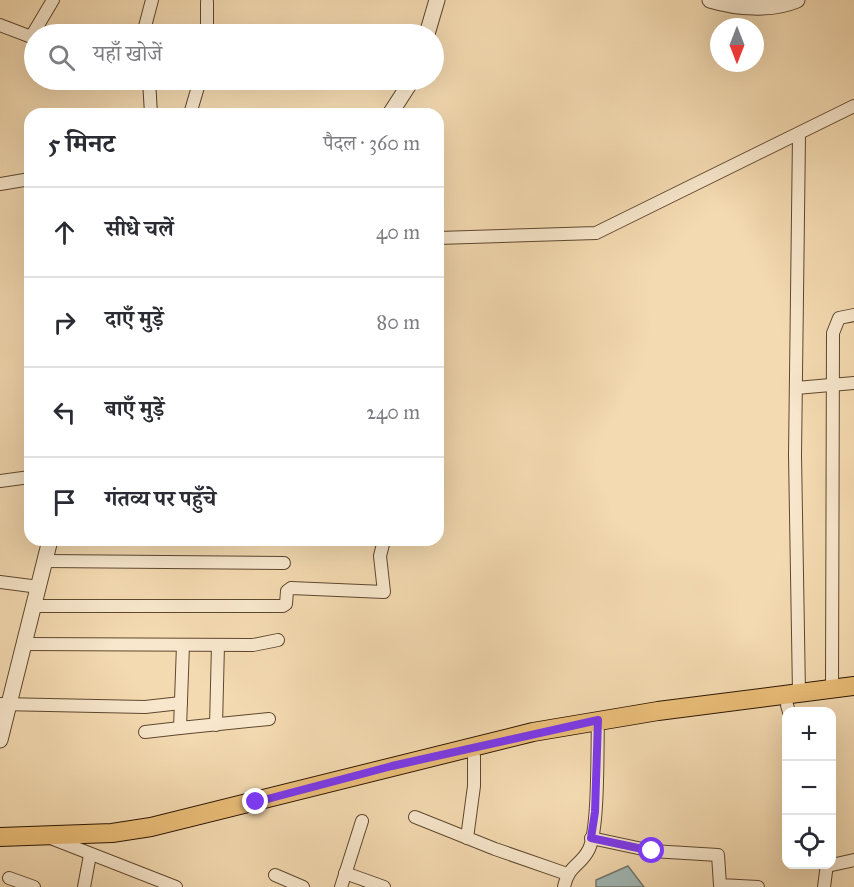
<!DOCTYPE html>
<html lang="hi">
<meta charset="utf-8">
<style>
body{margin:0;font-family:"IM FELL Great Primer","Noto Serif Devanagari",serif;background:#f7f7f7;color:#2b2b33}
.controls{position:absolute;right:18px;bottom:18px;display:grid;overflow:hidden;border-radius:12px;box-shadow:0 6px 24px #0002}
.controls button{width:54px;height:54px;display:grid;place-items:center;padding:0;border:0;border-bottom:2px solid #e1e1e2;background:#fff;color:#2b2b33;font:30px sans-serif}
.compass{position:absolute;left:710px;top:18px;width:54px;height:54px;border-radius:50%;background:#fff;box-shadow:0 6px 24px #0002;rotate:180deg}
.stop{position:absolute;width:18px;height:18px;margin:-14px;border:4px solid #7c3aed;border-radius:50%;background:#fff}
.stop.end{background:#7c3aed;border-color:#fff;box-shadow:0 2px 6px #0008}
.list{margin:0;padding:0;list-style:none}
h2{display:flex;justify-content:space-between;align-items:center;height:78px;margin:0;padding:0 24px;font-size:26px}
h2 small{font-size:20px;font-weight:400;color:#7c7c81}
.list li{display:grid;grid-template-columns:39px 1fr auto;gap:18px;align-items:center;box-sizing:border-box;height:90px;padding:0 24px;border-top:2px solid #e1e1e2}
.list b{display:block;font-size:22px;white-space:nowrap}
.list em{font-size:20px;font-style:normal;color:#7c7c81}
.icon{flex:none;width:33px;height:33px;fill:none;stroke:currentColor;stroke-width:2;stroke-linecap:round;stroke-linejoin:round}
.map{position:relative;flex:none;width:854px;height:887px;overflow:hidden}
.search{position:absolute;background:#fff;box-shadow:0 6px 24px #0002;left:24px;top:24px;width:420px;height:66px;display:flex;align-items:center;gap:15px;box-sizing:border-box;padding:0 21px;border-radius:33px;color:#7c7c81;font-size:22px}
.panel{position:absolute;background:#fff;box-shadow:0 6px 24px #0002;left:24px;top:108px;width:420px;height:438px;border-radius:18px}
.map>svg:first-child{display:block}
</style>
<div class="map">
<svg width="854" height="887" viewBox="0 0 854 887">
<rect width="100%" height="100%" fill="#f4dab1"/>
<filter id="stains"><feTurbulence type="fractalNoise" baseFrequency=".00333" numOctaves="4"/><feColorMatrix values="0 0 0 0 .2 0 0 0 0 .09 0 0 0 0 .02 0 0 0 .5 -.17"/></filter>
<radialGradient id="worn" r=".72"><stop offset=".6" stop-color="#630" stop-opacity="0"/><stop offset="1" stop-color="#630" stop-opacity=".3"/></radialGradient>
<polygon fill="#a0b8b6" stroke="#72786e" stroke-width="1.5" points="628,866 644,887 596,887 596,880"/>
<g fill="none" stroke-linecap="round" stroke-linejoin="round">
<defs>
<g id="minor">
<polyline points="0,25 34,38"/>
<polyline points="143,34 152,0"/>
<polyline points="207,34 207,2"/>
<polyline points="31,37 53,0"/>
<polyline points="149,80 151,114"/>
<polyline points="190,114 200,80"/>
<polyline points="0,184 30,179"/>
<polyline points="438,238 596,233 854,106"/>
<polyline points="796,388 854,383"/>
<polyline points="0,481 30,477"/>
<polyline points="45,561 284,563"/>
<polyline points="0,582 39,587"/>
<polyline points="34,606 283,606 286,604 287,591 291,588 384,592 380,556 384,540"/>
<polyline points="25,644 253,645 278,640"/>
<polyline points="183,645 180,728 269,719"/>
<polyline points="832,689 833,333 839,318 854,315"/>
<polyline points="799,693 795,455 799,135"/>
<polyline points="0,704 145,707 181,703"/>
<polyline points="787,705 789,712"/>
<polyline points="216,725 218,645"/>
<polyline points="145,732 180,728"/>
<polyline points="415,817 495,849 567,874"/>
<polyline points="48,837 176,887"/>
<polyline points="467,838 474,786 474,756"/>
<polyline points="591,838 652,851 718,855 720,885 758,887"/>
<polyline points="827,866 854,860"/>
<polyline points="345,873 384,887"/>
<polyline points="275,875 303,887"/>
<polyline points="9,878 34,887"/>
<polyline points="84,887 90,855"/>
<polyline points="341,887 362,821"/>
<path d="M564,887C569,864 581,866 589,849C599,828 597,747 598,720"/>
<polyline points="824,887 827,864"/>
</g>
<g id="tertiary">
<path d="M710,0C737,8 771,11 797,0"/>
<polyline points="427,34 437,0"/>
<polyline points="390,114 412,80"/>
<polyline points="0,740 50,540"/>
</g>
<polyline id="primary" points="0,837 112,833 151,827 533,732 658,711 854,686"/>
</defs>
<use href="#minor" stroke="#5e482e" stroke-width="14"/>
<use href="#tertiary" stroke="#5e482e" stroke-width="17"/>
<use href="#primary" stroke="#2c1703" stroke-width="20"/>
<use href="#minor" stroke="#f8e7cc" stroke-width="12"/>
<use href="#tertiary" stroke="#f8e7cc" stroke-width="15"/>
<use href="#primary" stroke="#eabd78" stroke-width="18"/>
</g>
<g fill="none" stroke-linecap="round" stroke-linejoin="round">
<polyline stroke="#7c3aed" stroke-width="8" points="256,802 392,766 598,720 595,812 591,838 652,851"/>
</g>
<rect width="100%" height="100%" filter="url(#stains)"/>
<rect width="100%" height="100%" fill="url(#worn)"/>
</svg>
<div class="controls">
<button>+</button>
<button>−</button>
<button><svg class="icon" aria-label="locate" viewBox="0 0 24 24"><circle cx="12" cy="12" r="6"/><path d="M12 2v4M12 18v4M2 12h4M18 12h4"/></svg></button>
</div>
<svg class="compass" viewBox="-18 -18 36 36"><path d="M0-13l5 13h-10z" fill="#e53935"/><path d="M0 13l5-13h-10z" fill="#7c7c81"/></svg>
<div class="stop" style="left:652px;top:851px"></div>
<div class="stop end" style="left:256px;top:802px"></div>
<div class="search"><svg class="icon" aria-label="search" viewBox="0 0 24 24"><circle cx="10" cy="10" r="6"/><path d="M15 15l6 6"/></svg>यहाँ खोजें</div>
<section class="panel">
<h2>5 मिनट<small>पैदल · 360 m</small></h2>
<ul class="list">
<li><svg class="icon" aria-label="ahead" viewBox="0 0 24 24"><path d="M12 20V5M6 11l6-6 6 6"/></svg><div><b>सीधे चलें</b></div><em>40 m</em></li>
<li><svg class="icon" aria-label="right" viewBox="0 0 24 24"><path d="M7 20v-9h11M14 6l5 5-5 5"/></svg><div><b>दाएँ मुड़ें</b></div><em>80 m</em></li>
<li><svg class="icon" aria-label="left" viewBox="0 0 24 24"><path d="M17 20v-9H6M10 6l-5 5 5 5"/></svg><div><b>बाएँ मुड़ें</b></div><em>240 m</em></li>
<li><svg class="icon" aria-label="arrive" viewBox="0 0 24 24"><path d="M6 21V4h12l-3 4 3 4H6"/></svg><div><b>गंतव्य पर पहुँचे</b></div></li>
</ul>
</section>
</div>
